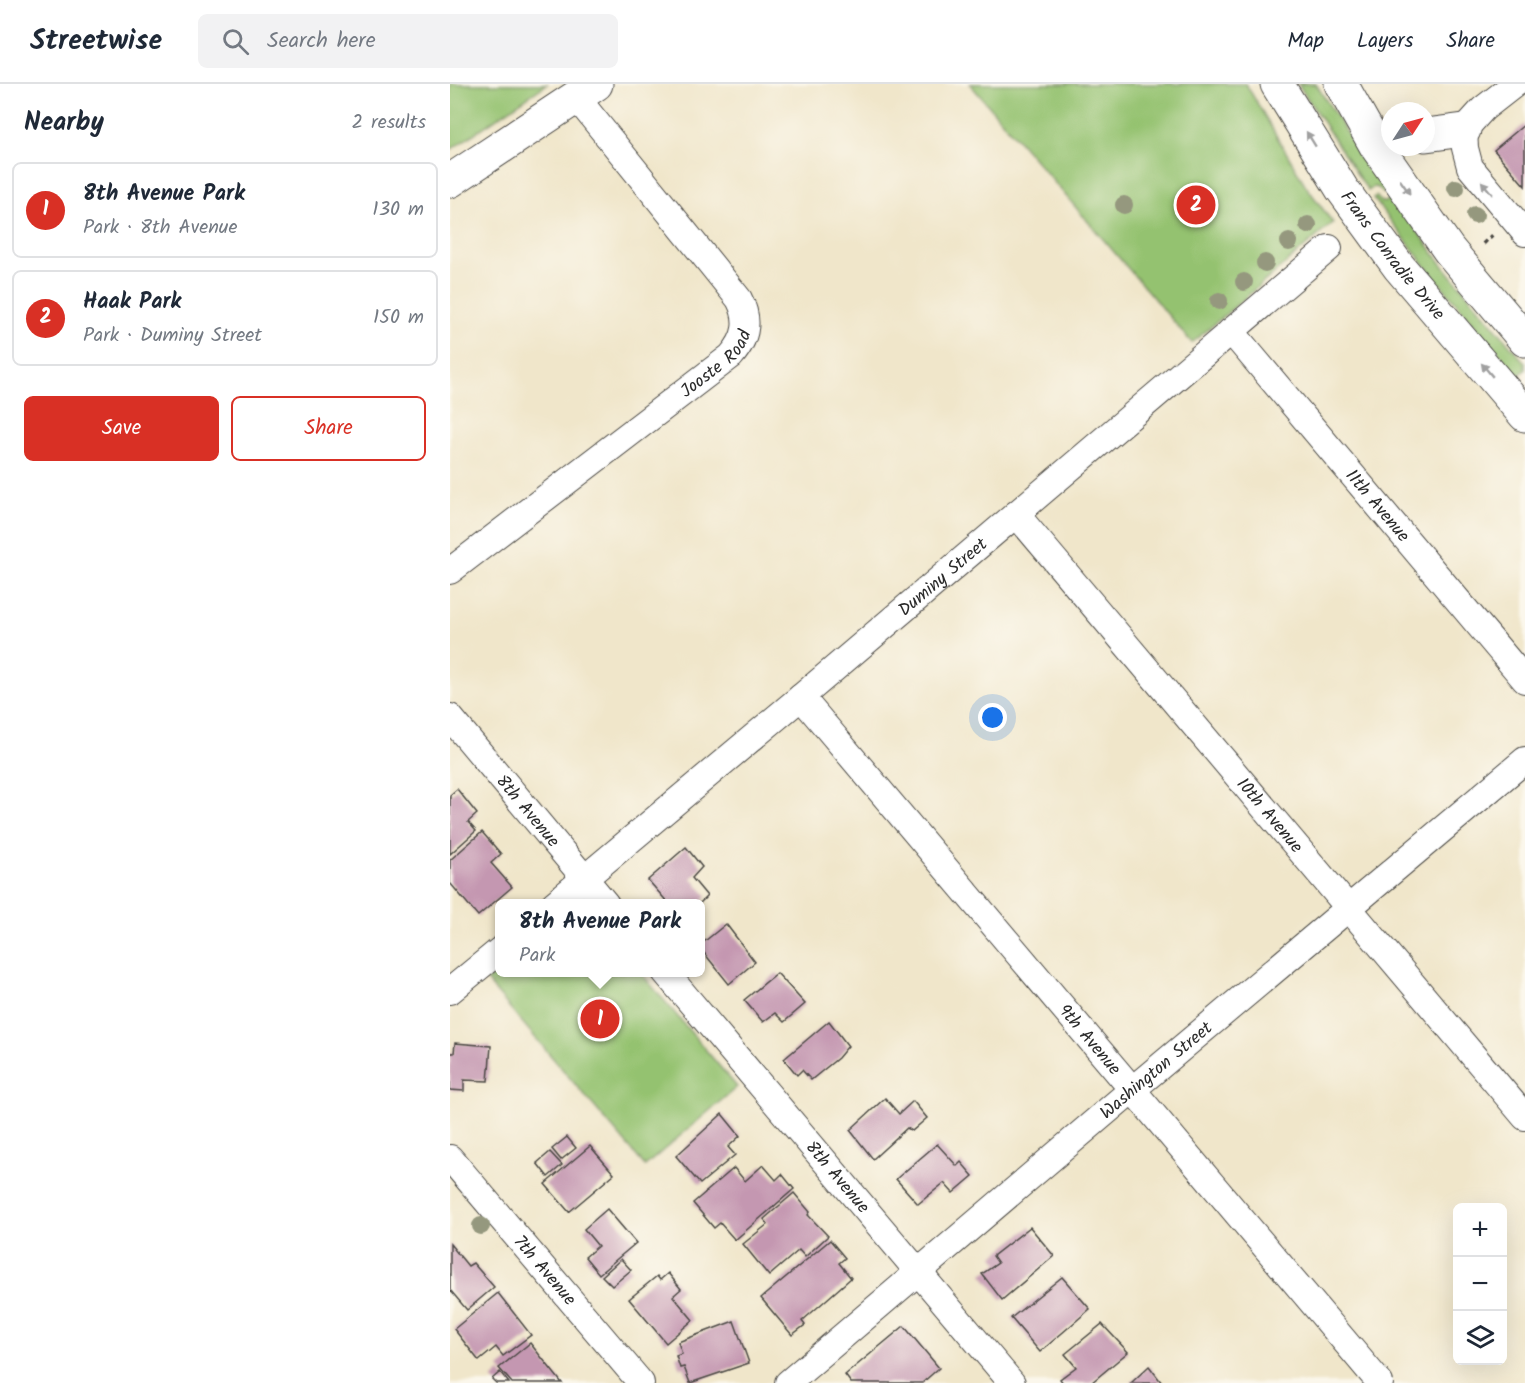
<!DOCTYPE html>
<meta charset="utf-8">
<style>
body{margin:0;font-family:Kalam,sans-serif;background:#f2f2f3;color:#1f2937}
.controls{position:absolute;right:18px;bottom:18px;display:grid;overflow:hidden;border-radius:9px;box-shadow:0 6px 24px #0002}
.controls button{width:54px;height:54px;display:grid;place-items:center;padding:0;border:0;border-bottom:2px solid #e0e1e3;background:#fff;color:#1f2937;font:30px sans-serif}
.compass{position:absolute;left:931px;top:18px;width:54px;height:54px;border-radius:50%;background:#fff;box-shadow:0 6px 24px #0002;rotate:54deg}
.you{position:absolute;left:543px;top:634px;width:21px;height:21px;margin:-15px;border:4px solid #fff;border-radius:50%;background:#1a73e8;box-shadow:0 0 0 9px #1a73e833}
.badge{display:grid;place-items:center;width:39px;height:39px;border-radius:50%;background:#d93025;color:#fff;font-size:20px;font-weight:700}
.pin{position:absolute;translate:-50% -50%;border:3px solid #fff;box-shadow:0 2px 6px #0006}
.popup{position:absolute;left:45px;top:815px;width:210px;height:78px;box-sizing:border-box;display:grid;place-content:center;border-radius:9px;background:#fff;filter:drop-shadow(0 2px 4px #0005);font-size:20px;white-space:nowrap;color:#747a83}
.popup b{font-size:22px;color:#1f2937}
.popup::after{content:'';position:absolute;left:50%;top:100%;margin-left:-12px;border:12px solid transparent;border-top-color:#fff}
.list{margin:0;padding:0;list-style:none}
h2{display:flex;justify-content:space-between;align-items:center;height:78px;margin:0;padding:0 24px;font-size:26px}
h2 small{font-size:20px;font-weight:400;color:#747a83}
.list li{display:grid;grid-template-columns:39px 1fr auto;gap:18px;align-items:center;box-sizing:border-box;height:96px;margin:0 12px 12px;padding:0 12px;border:2px solid #e0e1e3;border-radius:9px}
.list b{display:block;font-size:22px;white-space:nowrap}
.list p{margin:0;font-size:20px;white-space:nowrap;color:#747a83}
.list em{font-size:20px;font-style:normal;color:#747a83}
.actions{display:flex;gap:12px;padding:18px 24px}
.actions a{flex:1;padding:14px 0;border:2px solid #d93025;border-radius:9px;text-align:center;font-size:21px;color:#d93025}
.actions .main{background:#d93025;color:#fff}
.icon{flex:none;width:33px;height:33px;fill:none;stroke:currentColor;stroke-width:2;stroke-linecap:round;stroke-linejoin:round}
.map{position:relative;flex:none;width:1075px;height:1299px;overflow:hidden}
header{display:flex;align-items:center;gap:36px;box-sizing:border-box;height:84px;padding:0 30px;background:#fff;border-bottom:2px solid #e0e1e3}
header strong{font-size:28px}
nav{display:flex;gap:33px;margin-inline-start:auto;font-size:21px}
.search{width:420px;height:54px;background:#f2f2f3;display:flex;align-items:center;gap:15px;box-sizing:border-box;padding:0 21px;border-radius:9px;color:#747a83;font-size:22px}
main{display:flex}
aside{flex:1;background:#fff}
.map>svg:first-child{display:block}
</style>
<header>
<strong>Streetwise</strong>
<div class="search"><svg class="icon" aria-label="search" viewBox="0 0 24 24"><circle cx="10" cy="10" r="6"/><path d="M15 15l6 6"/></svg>Search here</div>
<nav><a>Map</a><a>Layers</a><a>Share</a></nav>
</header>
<main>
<aside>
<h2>Nearby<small>2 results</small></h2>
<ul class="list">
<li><span class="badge">1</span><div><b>8th Avenue Park</b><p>Park · 8th Avenue</p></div><em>130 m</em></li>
<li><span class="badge">2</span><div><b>Haak Park</b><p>Park · Duminy Street</p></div><em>150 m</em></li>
</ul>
<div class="actions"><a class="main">Save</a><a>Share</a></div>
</aside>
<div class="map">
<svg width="1075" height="1299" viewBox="0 0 1075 1299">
<rect width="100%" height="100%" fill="#fbf7ec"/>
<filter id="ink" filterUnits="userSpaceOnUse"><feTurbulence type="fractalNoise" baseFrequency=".0167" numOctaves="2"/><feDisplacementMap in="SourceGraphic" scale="12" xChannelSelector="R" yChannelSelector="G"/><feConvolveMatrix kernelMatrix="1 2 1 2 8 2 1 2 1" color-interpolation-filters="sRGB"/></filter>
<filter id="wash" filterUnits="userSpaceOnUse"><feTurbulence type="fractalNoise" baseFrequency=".008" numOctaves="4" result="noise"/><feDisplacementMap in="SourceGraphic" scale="24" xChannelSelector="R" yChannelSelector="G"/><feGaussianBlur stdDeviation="1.35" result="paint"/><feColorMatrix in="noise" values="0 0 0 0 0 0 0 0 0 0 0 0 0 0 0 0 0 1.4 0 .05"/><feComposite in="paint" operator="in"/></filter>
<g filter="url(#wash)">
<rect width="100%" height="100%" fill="#f0e6ca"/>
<g fill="#94c270" stroke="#60764e" stroke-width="1.5">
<polygon points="0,0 97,0 0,66"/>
<polygon points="520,0 796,0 856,102 883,139 742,259"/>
<polygon points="848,0 866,0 910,70 937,107 933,109 929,104 924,103 918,107"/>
<polygon points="926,112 931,118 935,118 942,113 992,180 1075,279 1075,286 1068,292 981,189 923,114"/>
<polygon points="49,885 50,888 191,889 287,1003 195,1082 36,896"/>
</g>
<g id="blocks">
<g fill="#c497b1">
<polygon points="1075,40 1075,102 1044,66"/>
<polygon points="7,705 27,730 18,738 26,747 0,770 0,711"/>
<polygon points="32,748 51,770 41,779 62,803 28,832 0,799 0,776"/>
<polygon points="236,763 252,783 242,794 257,812 249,820 219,820 198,796"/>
<polygon points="276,840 305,878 279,900 250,864 250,861"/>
<polygon points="327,889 355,920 334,938 325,929 313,938 294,916"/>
<polygon points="379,937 398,962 388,974 361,996 352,986 347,991 334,975"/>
<polygon points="5,959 41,962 38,997 14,996 14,1007 0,1006 0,969 4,969"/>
<polygon points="435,1014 449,1030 463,1017 477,1034 462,1047 457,1044 423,1075 400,1046"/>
<polygon points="272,1030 290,1052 278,1063 285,1071 250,1100 226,1072"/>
<polygon points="117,1053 126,1064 111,1076 102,1065"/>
<polygon points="487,1060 507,1082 511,1078 523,1092 503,1109 494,1099 468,1120 446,1095"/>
<polygon points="140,1062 164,1090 119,1128 95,1100"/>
<polygon points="100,1068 112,1081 98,1093 87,1079"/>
<polygon points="313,1081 326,1096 332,1090 344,1105 285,1156 270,1139 264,1144 243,1119 284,1084 295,1097"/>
<polygon points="344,1109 360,1128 358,1131 378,1152 355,1173 349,1166 319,1192 293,1160 318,1140 314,1135"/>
<polygon points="157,1125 186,1159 149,1190 135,1173 148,1162 134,1145"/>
<polygon points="580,1143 604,1172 552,1216 532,1190 548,1179 543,1172"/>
<polygon points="380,1156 395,1174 389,1179 401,1194 352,1237 355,1241 342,1251 311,1214"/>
<polygon points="0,1160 18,1182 23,1179 44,1203 17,1226 0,1206"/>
<polygon points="171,1175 181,1186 162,1202 152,1192"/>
<polygon points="218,1189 231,1205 223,1212 243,1236 216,1259 179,1215 207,1192 210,1196"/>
<polygon points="612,1193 640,1225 590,1268 561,1234"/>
<polygon points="48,1209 81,1251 53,1272 46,1263 29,1277 4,1245"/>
<polygon points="284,1237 299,1279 240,1299 234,1283 230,1284 226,1272 232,1270 228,1258"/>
<polygon points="652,1240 678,1268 641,1299 613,1299 610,1295 626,1283 615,1270"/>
<polygon points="454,1242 489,1284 472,1299 401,1299 395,1291"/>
<polygon points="80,1259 112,1299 62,1299 49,1284"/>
<polygon points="699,1282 712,1299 681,1299"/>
<polygon points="50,1288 59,1299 46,1299 42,1295"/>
</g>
</g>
</g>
<g filter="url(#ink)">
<use href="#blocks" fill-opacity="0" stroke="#494743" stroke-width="1.5"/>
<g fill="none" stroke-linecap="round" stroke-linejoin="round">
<defs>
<g id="street">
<polyline points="1065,0 1033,25 1014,46 1015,64 1020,83 1075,149"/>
<path id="s1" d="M781,247L1075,596"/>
<path id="s2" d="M566,430L1075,1033"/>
<path id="s3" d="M0,487L281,272C297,254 300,236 289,215L126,13"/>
<path id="s4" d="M351,613L930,1299"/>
<path id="s5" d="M0,633L156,820"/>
<path id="s6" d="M104,820L351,613L879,164"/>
<path id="s7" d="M215,888L562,1299"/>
<polyline points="0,907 50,866"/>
<path id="s8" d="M0,1074L191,1299"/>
<path id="s9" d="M338,1299L683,1005L1075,676"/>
</g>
<g id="secondary">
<path id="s10" d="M827,0L892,105L949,183L1075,331"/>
<polyline points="891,0 926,62 999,166 1075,256"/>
<polyline points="976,51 1014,46"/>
<polyline points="0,97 146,0"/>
</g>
</defs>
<use href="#street" stroke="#494743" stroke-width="28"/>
<use href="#secondary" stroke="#494743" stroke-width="35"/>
<polyline stroke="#494743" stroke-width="4" stroke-dasharray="4.5 4.5" stroke-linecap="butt" points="1033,160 1042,151"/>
<use href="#street" stroke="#fff" stroke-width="26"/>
<use href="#secondary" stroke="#fff" stroke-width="33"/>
</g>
<g fill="#95987e">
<circle cx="1006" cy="104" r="9"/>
<circle cx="674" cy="121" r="9"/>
<circle cx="1025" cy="131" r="9"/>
<circle cx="858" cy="141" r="9"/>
<circle cx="839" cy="158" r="9"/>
<circle cx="815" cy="179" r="9"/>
<circle cx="794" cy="198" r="9"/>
<circle cx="769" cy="217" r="9"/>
<circle cx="31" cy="1142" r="9"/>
</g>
<defs><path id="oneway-solid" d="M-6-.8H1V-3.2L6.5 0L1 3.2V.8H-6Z" transform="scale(1.5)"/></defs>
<g fill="#a0a0a0">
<use href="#oneway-solid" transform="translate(861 55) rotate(-122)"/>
<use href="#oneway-solid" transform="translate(955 103) rotate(55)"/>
<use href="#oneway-solid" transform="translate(1037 104) rotate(-130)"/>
<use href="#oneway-solid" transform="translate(1037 286) rotate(-130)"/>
</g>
</g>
<g text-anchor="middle" stroke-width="4.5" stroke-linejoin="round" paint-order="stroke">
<g font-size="18" fill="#2b2b2b" stroke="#fbf7ec">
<text dy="6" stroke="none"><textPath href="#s10" startOffset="207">Frans Conradie Drive</textPath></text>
<text dy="6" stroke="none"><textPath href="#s3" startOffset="338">Jooste Road</textPath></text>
<text dy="6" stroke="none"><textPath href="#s1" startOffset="228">11th Avenue</textPath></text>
<text dy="6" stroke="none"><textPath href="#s6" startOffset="508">Duminy Street</textPath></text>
<text dy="6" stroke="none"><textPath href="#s5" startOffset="122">8th Avenue</textPath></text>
<text dy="6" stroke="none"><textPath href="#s2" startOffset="394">10th Avenue</textPath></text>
<text dy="6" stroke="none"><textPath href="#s4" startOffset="448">9th Avenue</textPath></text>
<text dy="6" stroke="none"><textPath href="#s9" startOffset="483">Washington Street</textPath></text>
<text dy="6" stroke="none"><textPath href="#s7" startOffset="268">8th Avenue</textPath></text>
<text dy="6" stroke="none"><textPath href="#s8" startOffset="147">7th Avenue</textPath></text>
</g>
</g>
</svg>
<div class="controls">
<button>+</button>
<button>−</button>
<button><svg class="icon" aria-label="layers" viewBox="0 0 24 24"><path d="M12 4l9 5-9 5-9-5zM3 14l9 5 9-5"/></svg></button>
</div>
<svg class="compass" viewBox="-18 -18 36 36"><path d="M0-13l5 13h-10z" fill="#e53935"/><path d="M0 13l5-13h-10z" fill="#747a83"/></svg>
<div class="you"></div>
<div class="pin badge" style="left:150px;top:935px">1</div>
<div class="popup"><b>8th Avenue Park</b>Park</div>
<div class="pin badge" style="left:746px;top:121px">2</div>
</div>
</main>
